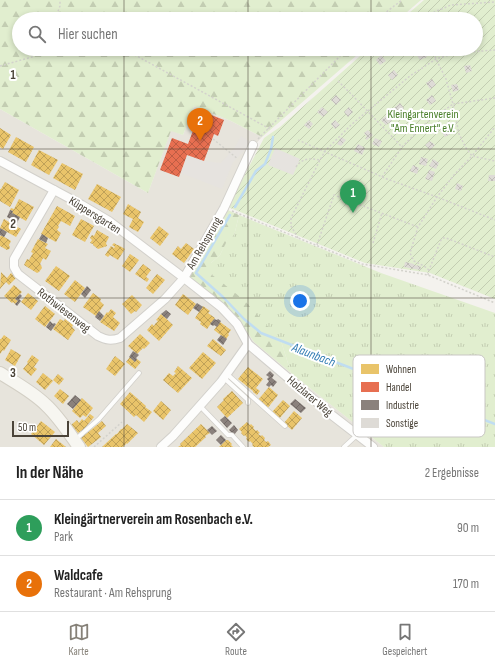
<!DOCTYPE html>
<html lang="de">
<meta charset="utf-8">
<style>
body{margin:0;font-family:"Sofia Sans Condensed",sans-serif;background:#f6f6f6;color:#222}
.scale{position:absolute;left:12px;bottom:10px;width:57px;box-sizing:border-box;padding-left:4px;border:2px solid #4b4439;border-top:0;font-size:11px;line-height:14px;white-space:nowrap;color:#4b4439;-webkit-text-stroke:3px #fff;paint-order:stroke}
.you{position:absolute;left:300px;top:301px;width:14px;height:14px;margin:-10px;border:3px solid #fff;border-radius:50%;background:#1a73e8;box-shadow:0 0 0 6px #1a73e833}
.badge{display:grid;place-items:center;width:26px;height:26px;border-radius:50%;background:#868178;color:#fff;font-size:13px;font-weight:700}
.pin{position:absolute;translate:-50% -33px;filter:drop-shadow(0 1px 2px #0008)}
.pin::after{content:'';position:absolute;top:21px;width:14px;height:12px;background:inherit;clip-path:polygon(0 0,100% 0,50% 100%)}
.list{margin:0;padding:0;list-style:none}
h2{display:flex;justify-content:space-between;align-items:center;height:52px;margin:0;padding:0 16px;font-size:17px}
h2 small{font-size:13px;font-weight:400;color:#767676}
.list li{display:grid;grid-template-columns:26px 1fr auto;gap:12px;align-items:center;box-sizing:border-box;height:56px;padding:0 16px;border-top:1px solid #e0e0e0}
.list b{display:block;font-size:15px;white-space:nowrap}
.list p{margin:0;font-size:13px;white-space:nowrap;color:#767676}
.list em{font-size:13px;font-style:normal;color:#767676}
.icon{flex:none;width:22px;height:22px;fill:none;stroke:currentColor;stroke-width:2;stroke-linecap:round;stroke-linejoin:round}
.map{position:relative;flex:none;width:495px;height:447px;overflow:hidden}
.search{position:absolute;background:#fff;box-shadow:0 2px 6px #0003;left:12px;right:12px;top:12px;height:44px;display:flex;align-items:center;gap:10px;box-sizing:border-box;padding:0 14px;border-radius:22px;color:#767676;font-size:15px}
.sheet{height:164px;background:#fff}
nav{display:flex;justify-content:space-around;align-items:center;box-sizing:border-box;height:56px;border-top:1px solid #e0e0e0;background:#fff;font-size:11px;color:#767676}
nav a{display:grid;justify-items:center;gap:2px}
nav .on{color:#868178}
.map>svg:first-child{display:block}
</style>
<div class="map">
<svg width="495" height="447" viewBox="0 0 495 447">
<defs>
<pattern id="grass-tufts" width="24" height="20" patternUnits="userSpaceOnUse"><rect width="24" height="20" fill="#e1eecf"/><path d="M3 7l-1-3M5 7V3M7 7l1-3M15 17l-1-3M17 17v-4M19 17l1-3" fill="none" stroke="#c3cdb2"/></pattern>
<pattern id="forest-firs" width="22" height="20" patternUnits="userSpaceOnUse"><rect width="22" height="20" fill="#e1eecf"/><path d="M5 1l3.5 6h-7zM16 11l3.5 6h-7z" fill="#c3cdb2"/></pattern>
<pattern id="garden-furrows" width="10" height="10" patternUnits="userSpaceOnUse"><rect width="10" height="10" fill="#e1eecf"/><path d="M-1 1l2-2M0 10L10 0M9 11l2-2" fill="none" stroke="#c3cdb2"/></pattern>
<pattern id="homes-cross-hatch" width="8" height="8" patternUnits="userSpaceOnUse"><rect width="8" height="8" fill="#e9c46a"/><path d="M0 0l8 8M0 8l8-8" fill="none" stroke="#bfa158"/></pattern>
<pattern id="shops-cross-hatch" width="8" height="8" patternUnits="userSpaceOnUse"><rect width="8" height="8" fill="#e76f51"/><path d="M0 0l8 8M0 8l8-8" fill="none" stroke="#bd5d44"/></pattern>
<pattern id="industry-cross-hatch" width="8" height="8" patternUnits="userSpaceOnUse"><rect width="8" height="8" fill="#8a817c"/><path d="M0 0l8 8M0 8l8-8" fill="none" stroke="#736b67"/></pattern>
<pattern id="building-cross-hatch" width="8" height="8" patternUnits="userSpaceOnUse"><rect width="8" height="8" fill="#dedbd6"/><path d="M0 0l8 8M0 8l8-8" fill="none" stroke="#c0bdb8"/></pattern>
</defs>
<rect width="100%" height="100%" fill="#f4f2ee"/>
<polygon fill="#e7e4dc" points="194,106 231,121 262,137 250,150 189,276 223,304 241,323 254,342 259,346 291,373 384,447 0,447 0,109 148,193 171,130 183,135"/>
<polygon fill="url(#grass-tufts)" points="239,215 381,273 495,313 495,447 384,447 291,373 281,341 211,274 211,263 220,255 228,238 234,236"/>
<g fill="url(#forest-firs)">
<polygon points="0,0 421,0 399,19 19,19 19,49 364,49 262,137 231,121 194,106 183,135 171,131 148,193 0,109"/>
<polygon points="221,207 239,215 234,236 228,239 220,255 211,263 211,274 244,300 281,341 291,373 254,342 241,323 223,304 189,276"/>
</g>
<polygon fill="url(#garden-furrows)" points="424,0 495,0 495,299 430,273 365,263 228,207 264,138 280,127 368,49 476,49 476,19 402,19"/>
<g fill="#e6e3df">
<polygon points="241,136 252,143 233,162 222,189 181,173 187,155 204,161 221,163 235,147"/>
<polygon points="275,148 300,159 293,175 268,165"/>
</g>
<g fill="url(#homes-cross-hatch)">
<polygon points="0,128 11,135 3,149 0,147"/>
<polygon points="16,137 25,142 18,155 25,142 34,147 26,162 8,152"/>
<polygon points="39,150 58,160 49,175 31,165"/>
<polygon points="62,163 83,174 75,190 53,178"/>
<polygon points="5,182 19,190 10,207 0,201 0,189 1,189"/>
<polygon points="97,184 121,197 112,212 88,199"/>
<polygon points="19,199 34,207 26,221 12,213 13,211 10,210 11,208 14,209"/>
<polygon points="128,204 141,212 138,218 144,222 138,232 129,227 133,219 123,214"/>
<polygon points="57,206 75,216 70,226 61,221 58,226 59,227 57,230 61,233 56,242 41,234"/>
<polygon points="4,219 21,229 16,237 0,228"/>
<polygon points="81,219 94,226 85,242 72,235"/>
<polygon points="159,226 169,234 160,246 150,238"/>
<polygon points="97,230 109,237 106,243 107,246 98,249 93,245 93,244 90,243 92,240 90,238 92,235 94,236"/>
<polygon points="1,235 11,241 9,245 10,248 9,249 7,250 0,246 0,237"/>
<polygon points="38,239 48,244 45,248 51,251 46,260 43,258 40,264 41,265 42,268 39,272 37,273 24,265 27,259 29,260 33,253 31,252"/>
<polygon points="114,243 117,245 118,245 125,249 118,260 110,255 108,257 105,255 111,246 114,248 115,247 112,245"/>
<polygon points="186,243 194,249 184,263 172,254 178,246 181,249"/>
<polygon points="130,254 139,260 130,272 122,266"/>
<polygon points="143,264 151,270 146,277 149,279 147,282 135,274"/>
<polygon points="56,266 70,276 59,291 45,281"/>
<polygon points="1,272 7,278 11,273 16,278 9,285 6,282 0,289"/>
<polygon points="157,274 165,280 153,294 146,288"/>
<polygon points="75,280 85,288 75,302 64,294"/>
<polygon points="14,285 22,292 15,299 18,301 15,304 13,302 12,303 4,296"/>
<polygon points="28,293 38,301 31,310 21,302"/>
<polygon points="93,293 101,299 100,301 104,305 96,316 83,307"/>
<polygon points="183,294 196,304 188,315 175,305"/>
<polygon points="132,295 142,305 136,312 135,311 131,314 122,304"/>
<polygon points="45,306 55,314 45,327 35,319"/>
<polygon points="203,306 210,311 208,313 215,318 207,329 200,324 201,322 195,318"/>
<polygon points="111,309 116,313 113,317 120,323 114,331 100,322 107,312 108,313"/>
<polygon points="161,314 173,325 159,341 147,330 152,324 154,326 155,324 158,321 156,320"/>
<polygon points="60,319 64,321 65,319 73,325 72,327 75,330 68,340 53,329"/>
<polygon points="220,322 231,330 228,334 229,335 226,339 214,330"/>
<polygon points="140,334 150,343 144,349 143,348 137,354 128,346"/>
<polygon points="4,335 11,340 4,351 3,350 0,354 0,339 1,339"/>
<polygon points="213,339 226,350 221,356 207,346"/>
<polygon points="11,349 21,355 15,366 5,360"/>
<polygon points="203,352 216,363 202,379 189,368"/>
<polygon points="32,355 39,360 34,367 37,369 31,376 23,369 28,363 27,362"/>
<polygon points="115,356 125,364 115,376 106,369"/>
<polygon points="130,357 135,362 137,359 141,362 135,369 126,362"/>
<polygon points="178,366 192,378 178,393 163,380 169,373 173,376 176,373 174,372"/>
<polygon points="248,367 263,379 256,388 260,391 257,395 253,392 253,391 238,379"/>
<polygon points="43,373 53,381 45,390 36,382"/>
<polygon points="58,374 64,379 59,385 53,380"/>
<polygon points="269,387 278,395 267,409 257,401"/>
<polygon points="60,389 69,396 63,404 54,396"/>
<polygon points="232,391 243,403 227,418 217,407 224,400 223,399"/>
<polygon points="130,392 146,406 145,407 152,412 144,422 136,415 134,417 120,404"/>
<polygon points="82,398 93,408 86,417 83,415 80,418 72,411"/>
<polygon points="283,400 290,406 279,419 272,412"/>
<polygon points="161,401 171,410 163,420 153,411"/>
<polygon points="294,411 302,418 292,430 284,423"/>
<polygon points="90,414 94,417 84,429 78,433 71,425 77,420 79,423 82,419 84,421"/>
<polygon points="41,421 55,432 44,445 31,434"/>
<polygon points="102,421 106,426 98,433 101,437 88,447 81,438"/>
<polygon points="247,422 250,425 251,424 254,427 253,428 256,431 257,430 260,433 258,434 261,436 262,435 265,438 264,440 266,442 268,441 271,445 268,447 254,447 252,445 253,444 250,441 249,442 246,439 247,438 245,435 244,436 241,433 242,432 239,429"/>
<polygon points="127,424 138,433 127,444 127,443 123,447 102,447 116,434 117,434 121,429 122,429"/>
<polygon points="201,424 210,433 205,436 206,437 195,447 178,447 181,445 180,444"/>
<polygon points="56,439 66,447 50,447"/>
<polygon points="226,440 228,440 232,444 231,445 233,447 219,447"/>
</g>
<polygon fill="url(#shops-cross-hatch)" points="196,109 224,120 218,136 214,134 204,161 187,155 179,177 160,170 172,138 188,144 194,128 190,127"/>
<g fill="url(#industry-cross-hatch)">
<polygon points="10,210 13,211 12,213 20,217 17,223 7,217"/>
<polygon points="0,228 7,232 4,237 0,235"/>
<polygon points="42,234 48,238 46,243 39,239"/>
<polygon points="87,286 91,290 85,298 81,294"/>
<polygon points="20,294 22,296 19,299 21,301 17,306 15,304 18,301 15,299"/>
<polygon points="197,303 203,307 199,312 193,308"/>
<polygon points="166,310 171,314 167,319 161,314"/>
<polygon points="99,311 104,316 100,321 95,317"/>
<polygon points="214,319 217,320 218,319 221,321 217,327 214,325 213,326 210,324"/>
<polygon points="50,321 53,324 54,323 56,324 51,331 46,327"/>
<polygon points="221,335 227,339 223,345 217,340"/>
<polygon points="133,351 139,355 136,358 137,359 135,362 129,357"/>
<polygon points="270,371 274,375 272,378 277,382 273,387 271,385 269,387 266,385 269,381 267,379 269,377 266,375"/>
<polygon points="75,395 81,400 73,409 67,404"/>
<polygon points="295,399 306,408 301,413 290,404"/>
<polygon points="225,416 232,423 227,428 220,420"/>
<polygon points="234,425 238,430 234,435 229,430"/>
<polygon points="212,426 217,431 212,435 207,430"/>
<polygon points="221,435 226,440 221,445 216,440"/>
</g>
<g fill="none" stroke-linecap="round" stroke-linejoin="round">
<g stroke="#c0ddf1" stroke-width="2.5">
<polyline points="235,207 256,171 265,164 271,149 273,137"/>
<polyline points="230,215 196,273 223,297 244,319 261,333 495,424"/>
</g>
</g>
<g fill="url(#building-cross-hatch)">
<polygon points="423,50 427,57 420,60 416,54"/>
<polygon points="381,55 386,61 380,65 376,60"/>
<polygon points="470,65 472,71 466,73 464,66"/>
<polygon points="394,70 398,75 392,80 388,75"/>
<polygon points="432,79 436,85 430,89 426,83"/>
<polygon points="457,84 459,90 453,92 451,85"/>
<polygon points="336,95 341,100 336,105 331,100"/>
<polygon points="432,95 436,101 430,105 426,100"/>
<polygon points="400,103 404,108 399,113 394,108"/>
<polygon points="322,107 328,112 323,117 317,112"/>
<polygon points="349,107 353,112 348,117 344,112"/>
<polygon points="387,115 392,121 386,125 381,120"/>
<polygon points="309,120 313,124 309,129 304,125"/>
<polygon points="335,120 340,125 335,129 331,124"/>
<polygon points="446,128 450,134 445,137 441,131"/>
<polygon points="368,130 373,135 367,140 365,138 367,137 364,133"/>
<polygon points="341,137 346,140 341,146 337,144"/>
<polygon points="375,138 382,141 379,147 372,144"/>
<polygon points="430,141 435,145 430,150 425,145"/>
<polygon points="358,144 365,148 362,155 354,151"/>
<polygon points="421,157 428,159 426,166 419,164"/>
<polygon points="433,159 439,163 436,169 429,166"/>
<polygon points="413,165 419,168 417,174 410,171"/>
<polygon points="429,170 435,172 432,181 425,179"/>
<polygon points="489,175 495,175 495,181 488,181"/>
<polygon points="457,183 463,186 461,191 455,189"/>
<polygon points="405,262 414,264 414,265 421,266 420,270 404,267"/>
</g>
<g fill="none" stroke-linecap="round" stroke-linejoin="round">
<defs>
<g id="service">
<polyline points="227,374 285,426"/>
<polyline points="224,378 248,400 248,403"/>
<polyline points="200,406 228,435 232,435 243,447"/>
<polyline points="76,439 99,419 139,373"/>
<polyline points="344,447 357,435"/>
</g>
<g id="minor">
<polyline points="0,161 82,205 109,221 184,278 221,307 237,324 248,344 333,416 373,447"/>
<path d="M54,190L14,259V267L18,274L98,336C106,340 111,341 120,338L165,299L184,278L224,208L253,145"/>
<polyline points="161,447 173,436 221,382 248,344"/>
</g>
<path id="secondary" d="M0,373C16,383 33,392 46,405C59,417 69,433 79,447"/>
</defs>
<use href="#service" stroke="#d2d0cb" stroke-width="5.5"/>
<use href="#minor" stroke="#d2d0cb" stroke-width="10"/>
<use href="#secondary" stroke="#d3cfc5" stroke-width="14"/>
<g stroke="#d3d2cc" stroke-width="1.5" stroke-dasharray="2 2" stroke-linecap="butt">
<polyline points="56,19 56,17 60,6 60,0"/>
<polyline points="377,19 402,0"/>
<polyline points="421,19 420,18 451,5 495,2"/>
<polyline points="124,49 270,129"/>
<polyline points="0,66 32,57 40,49"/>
<polyline points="338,81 353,96 402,147"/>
<polyline points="495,98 453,104 459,134 466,148 472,156 495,127"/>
<polyline points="213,139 238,159"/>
<polyline points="258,139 347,49"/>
<polyline points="298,140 387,179 437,197 495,220"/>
<path d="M296,167C302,158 310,158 320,160L325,151L352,124L410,76L436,59L456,53L495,50"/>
<polyline points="382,177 402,147 425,124 453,104 446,79 436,59 432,49"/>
<polyline points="232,211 362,264 428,275 495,303"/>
<polyline points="298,238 291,226 291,218 320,160"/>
<polyline points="373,243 382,213"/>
<polyline points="317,245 334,195 418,227"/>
<polyline points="429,270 424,266 414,261 410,253 418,227 437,197 454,175 472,156 495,161"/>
<polyline points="428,275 429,270 441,240 443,238 446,238 495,257"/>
<polyline points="94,447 122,422"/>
</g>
<use href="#service" stroke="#fdfdfc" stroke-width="4"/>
<use href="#minor" stroke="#fdfdfc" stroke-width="8"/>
<use href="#secondary" stroke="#f7f6f1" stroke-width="12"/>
</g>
<path fill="none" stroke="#4b4439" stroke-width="1" stroke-opacity="0.55" d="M124,0V19M248,0V19M371,0V19M124,49V447M248,49V447M371,49V447M0,149H495M0,298H495"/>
<g text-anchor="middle" stroke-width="4" stroke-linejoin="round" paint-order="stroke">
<g font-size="12" fill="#4a7f2a" stroke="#fff">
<text x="423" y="118">Kleingartenverein<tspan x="423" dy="14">"Am Ennert" e.V.</tspan></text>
</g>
<g font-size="12" fill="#4b4439" stroke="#fff">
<text transform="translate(95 215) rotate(32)" y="4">Küppersgarten</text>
<text transform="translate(204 243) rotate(-60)" y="4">Am Rehsprung</text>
<text transform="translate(64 310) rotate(38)" y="4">Rothwiesenweg</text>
<text transform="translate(310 396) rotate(40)" y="4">Holzlarer Weg</text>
</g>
<g font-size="13" font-style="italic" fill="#2e7ab2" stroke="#fff">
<text transform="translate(314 354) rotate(21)" y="5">Alaunbach</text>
</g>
</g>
<rect x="353" y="355" width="132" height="82" rx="6" fill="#fff" stroke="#c9c7c4" stroke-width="1"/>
<rect x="361" y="364" width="18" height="10" fill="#e9c46a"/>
<rect x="361" y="382" width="18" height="10" fill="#e76f51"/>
<rect x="361" y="400" width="18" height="10" fill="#8a817c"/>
<rect x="361" y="418" width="18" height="10" fill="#dedbd6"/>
<g font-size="11" fill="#4b4439">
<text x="386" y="373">Wohnen</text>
<text x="386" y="391">Handel</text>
<text x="386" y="409">Industrie</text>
<text x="386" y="427">Sonstige</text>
</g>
<g font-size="13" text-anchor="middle" font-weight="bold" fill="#4b4439" stroke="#fff" stroke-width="4" stroke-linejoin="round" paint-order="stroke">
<text x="13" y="79">1</text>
<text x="13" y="228">2</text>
<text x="13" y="377">3</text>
</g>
</svg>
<div class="scale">50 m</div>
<div class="you"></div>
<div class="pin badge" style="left:353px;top:213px;background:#2e9e5b">1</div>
<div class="pin badge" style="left:200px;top:141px;background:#e8710a">2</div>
<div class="search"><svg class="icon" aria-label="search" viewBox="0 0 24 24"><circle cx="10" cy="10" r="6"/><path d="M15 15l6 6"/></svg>Hier suchen</div>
</div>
<section class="sheet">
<h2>In der Nähe<small>2 Ergebnisse</small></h2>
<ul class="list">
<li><span class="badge" style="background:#2e9e5b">1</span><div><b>Kleingärtnerverein am Rosenbach e.V.</b><p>Park</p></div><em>90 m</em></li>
<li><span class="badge" style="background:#e8710a">2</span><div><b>Waldcafe</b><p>Restaurant · Am Rehsprung</p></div><em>170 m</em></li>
</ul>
</section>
<nav>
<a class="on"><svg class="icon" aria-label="map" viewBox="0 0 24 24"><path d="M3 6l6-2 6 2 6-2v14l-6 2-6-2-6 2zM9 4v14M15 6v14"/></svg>Karte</a>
<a><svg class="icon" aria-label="directions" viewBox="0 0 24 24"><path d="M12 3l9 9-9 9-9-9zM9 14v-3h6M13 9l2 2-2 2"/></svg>Route</a>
<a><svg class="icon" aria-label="saved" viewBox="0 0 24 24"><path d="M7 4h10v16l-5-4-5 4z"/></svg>Gespeichert</a>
</nav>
